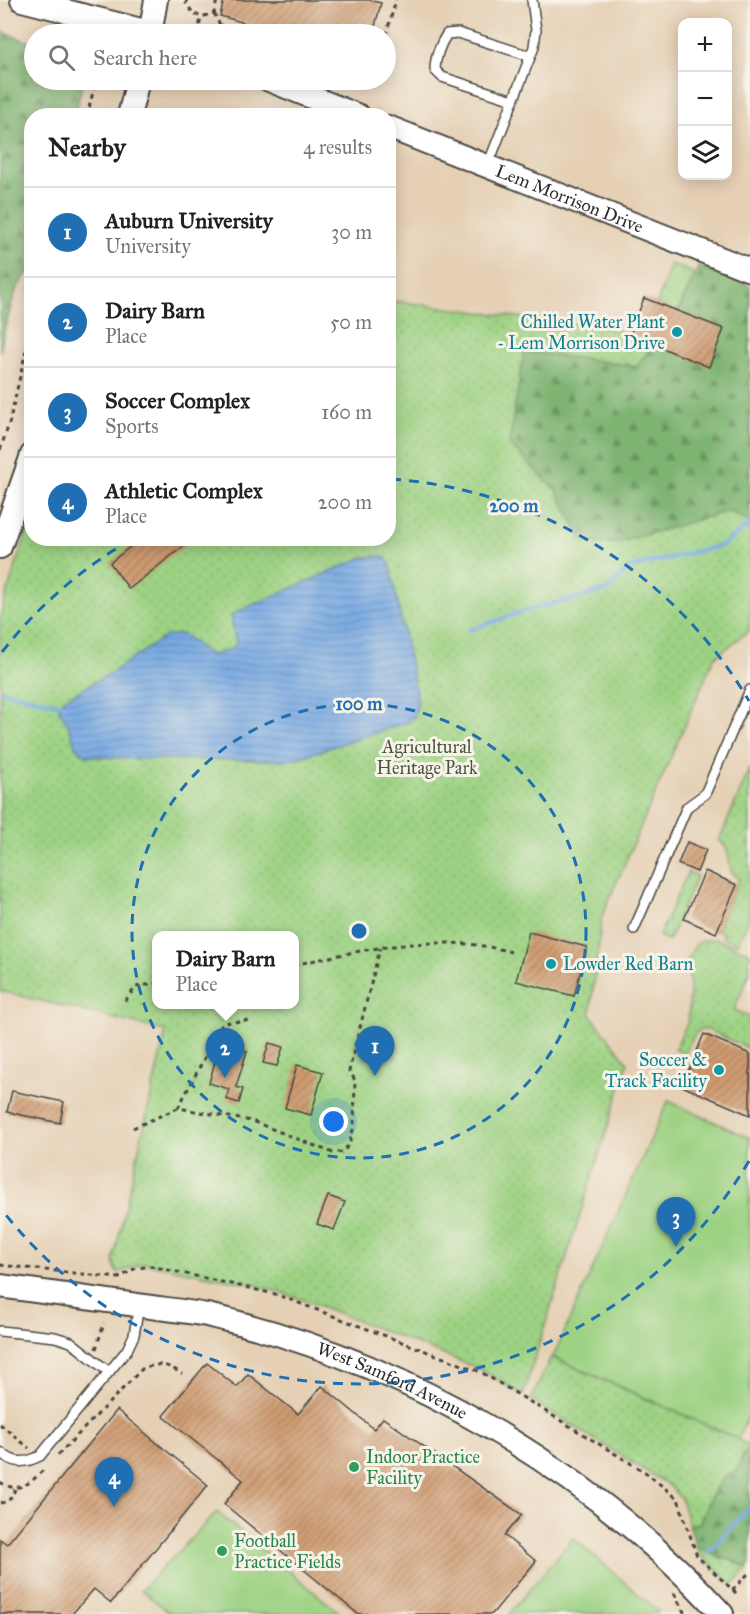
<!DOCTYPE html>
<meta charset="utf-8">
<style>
body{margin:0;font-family:"IM FELL Great Primer",serif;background:#f2f2f2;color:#222}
.controls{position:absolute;right:18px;top:18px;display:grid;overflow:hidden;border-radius:12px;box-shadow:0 3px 15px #0003}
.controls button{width:54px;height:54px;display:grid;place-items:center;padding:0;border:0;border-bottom:2px solid #e0e0e0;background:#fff;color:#222;font:30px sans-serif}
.you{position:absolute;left:334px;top:1122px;width:21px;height:21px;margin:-15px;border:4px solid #fff;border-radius:50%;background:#1a73e8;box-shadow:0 0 0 9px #1a73e833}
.badge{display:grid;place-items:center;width:39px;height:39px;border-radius:50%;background:#1f6fb2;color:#fff;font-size:20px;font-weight:700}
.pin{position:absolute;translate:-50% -50px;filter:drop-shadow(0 2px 3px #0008)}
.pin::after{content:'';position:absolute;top:32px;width:21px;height:18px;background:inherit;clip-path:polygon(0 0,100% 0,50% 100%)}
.popup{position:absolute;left:152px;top:931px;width:147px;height:78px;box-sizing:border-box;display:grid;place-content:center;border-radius:12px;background:#fff;filter:drop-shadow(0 2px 4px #0005);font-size:20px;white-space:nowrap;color:#767676}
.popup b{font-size:22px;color:#222}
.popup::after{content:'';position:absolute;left:50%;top:100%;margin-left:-12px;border:12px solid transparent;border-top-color:#fff}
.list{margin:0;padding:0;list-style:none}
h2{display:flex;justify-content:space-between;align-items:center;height:78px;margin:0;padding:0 24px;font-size:26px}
h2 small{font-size:20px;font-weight:400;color:#767676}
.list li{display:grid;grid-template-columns:39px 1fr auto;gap:18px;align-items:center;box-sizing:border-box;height:90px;padding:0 24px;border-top:2px solid #e0e0e0}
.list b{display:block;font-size:22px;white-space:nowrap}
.list p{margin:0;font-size:20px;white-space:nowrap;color:#767676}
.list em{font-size:20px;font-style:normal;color:#767676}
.icon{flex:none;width:33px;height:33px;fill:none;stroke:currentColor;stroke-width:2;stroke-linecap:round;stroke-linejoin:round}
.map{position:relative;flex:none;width:750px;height:1614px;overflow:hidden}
.search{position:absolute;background:#fff;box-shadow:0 3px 15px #0003;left:24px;top:24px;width:372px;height:66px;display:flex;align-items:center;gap:15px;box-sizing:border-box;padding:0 21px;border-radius:33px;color:#767676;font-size:22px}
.panel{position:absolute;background:#fff;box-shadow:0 3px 15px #0003;left:24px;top:108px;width:372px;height:438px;border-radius:24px}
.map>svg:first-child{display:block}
</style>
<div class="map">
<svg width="750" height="1614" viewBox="0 0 750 1614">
<defs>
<pattern id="grass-dots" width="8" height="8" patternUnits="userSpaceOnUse" patternTransform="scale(1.5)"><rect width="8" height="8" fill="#9dd283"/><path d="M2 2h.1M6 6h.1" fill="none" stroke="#87b471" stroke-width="1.8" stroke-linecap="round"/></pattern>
<pattern id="forest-firs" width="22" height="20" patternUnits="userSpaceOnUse" patternTransform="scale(1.5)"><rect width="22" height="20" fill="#7eb471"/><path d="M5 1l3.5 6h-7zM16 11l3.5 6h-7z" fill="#67935d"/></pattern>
<pattern id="water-rules" width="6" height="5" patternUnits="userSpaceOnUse" patternTransform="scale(1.5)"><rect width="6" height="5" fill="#77a9e3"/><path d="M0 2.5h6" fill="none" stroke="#628ab8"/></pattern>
<pattern id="building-hatch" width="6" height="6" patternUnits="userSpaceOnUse" patternTransform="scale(1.5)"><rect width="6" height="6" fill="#cf9b71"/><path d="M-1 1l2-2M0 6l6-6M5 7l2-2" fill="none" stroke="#a87f5d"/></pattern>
</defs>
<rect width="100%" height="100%" fill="#f7f3e8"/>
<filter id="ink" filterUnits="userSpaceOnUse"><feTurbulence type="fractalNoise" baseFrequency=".0167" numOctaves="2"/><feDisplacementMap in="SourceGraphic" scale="12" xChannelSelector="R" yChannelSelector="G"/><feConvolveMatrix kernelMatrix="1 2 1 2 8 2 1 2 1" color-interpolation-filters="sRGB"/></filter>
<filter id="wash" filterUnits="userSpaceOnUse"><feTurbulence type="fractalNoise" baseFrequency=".008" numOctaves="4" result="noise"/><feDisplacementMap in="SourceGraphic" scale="24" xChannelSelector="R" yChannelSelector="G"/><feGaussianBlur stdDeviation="1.35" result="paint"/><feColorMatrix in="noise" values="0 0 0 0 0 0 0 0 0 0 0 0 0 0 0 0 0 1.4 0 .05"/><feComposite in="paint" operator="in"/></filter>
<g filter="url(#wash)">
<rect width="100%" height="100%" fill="#f0e0c0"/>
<path fill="#e5d0b5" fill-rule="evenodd" d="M0,0H750V1614H0ZM682,22H728V176H682ZM34,34H386V80H34ZM32,116H388V538H32ZM156,936H294V1004H156Z"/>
<g fill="url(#grass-dots)" stroke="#647e57" stroke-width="1.5" fill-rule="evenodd">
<path d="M671,264L750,297V630L714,658L602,916L590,1014L628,1063L523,1395L482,1370L308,1301L255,1285L144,1263L117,1273L113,1261L166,1031L0,991V614L31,519L32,538H388V331L395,301L646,334ZM156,936H294V1004H156Z"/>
<path d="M750,768V916L738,944L722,937L724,933L717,931L739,879L731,871C728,859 730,847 719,841Z"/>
<polygon points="688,872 697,876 669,940 659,936"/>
<polygon points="717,939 750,953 750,972 734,1010 750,1017 750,1049 706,1029 701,1029 694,1035 685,1053 675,1049 688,1021 690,991 688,958 696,945 702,941"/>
<path d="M551,1357L738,1439L750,1447L743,1456L737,1471C718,1474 705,1507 700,1523L689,1525L681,1499L670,1486L531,1400Z"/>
<polygon points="696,1546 720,1558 729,1559 748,1568 734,1583 730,1583 700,1555"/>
</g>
<g fill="url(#forest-firs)" stroke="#54704e" stroke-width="1.5">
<polygon points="0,32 6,33 34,44 34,80 83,81 75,115 32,116 31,268 17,288 5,327 0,352"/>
<polygon points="699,266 750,286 750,522 729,511 616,543 584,543 557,491 509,444 524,351 637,366 678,311"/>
<path d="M750,1448V1564L746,1567L729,1559L720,1558L696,1546L689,1525L700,1523C706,1506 718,1474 737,1471L743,1456Z"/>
</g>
<g fill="#9dd283" stroke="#647e57" stroke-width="1.5">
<polygon points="668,1101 750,1138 750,1412 738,1439 553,1357"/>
<polygon points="217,1512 341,1614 171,1614 141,1590"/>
<polygon points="573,1538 658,1611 658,1612 656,1614 509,1614"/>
</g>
<polygon fill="url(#water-rules)" stroke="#516a87" stroke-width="1.5" points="382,556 387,559 390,565 418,702 414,717 408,722 298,758 281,760 138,759 88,756 76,748 67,722 59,710 59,704 64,699 111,673 166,636 182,634 187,637 207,653 213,655 233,648 236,642 231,617 234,613 364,557"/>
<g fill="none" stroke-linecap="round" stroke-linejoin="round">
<g stroke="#77a9e3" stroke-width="4.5">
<polyline points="470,630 526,610 586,596 609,589 627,570 636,566 723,545 750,524"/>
<polyline points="3,691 59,704"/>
<polyline points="709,1552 750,1507"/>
</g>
</g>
<g id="blocks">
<g fill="url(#building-hatch)">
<polygon points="224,0 369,0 381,3 373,34 284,34 220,16"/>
<polygon points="644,298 724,329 709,367 630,335"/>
<polygon points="141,538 194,538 129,589 110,563"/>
<polygon points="687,842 706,850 697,872 678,864"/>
<polygon points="705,871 737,885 716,933 684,919"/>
<polygon points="529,932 587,947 574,996 516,981"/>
<polygon points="704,1034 750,1054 750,1115 682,1086"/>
<polygon points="220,1043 247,1051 236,1087 243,1089 239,1103 226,1099 229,1089 209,1083"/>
<polygon points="269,1043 283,1047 277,1066 263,1063"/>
<polygon points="297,1065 323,1072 311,1115 285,1108"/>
<polygon points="12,1091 64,1102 60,1123 7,1112"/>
<polygon points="328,1196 345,1202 334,1230 317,1224"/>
<polygon points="207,1363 237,1387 248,1374 298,1414 322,1386 374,1429 383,1418 522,1515 504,1535 536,1561 492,1614 358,1614 224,1504 243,1480 163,1416"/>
<polygon points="117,1410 208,1485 111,1603 94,1589 72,1614 0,1614 0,1539 7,1544"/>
</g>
</g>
</g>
<g filter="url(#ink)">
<use href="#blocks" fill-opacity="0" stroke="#494641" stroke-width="1.5"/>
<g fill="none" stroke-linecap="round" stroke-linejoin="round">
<defs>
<g id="service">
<path d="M513,100L442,77L435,70C435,58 440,44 447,34L458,33L530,56"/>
<polyline points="488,165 534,47 536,30 532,0"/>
<polyline points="634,929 687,807 705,794 750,690"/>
<polyline points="0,1331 55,1337 71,1342 109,1372"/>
<path d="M0,1452C14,1464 24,1464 40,1456L127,1350L134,1335L139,1305"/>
</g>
<g id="tertiary">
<polyline points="22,0 157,34"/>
<polyline points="150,34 156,0"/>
<polyline points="269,80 359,116"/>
<polyline points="129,116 138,80"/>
<path id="s1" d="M388,127L750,270"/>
<polyline points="0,547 32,455"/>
<path id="s2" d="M0,1286C48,1293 96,1299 144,1306C165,1309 186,1311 207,1315C402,1360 586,1466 722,1614"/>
</g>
</defs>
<use href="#service" stroke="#494641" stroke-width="12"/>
<use href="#tertiary" stroke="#494641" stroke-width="26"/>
<g stroke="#494641" stroke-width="3" stroke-dasharray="4.5 4.5" stroke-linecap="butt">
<polyline points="187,0 186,3 193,13 201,17 214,13 217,0"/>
<polyline points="214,13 219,23 229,34"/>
<polyline points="198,34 201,17"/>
<polyline points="386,35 396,0"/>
<polyline points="87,116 96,80"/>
<polyline points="0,450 9,424 32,325"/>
<path d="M294,965C364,949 440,932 511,952"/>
<polyline points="125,1001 136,987 156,983"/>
<polyline points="178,1108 223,1023 252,1020"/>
<polyline points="133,1128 178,1108 252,1121 333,1153 344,1152 350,1141 354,1126 355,1080 349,1071 380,948"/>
<polyline points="0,1265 119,1278 134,1269 151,1266 275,1294 481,1372 645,1472 678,1499 697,1556 737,1594"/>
<polyline points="96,1349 104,1323"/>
<polyline points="0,1424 29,1448"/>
<path d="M58,1455L142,1369C160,1362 166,1364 182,1374"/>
<path d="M0,1482C19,1495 32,1482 45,1468"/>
<path d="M0,1503C10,1502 12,1497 15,1489"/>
<polyline points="732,1590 750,1572"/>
<polyline points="674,1593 685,1614"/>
</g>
<use href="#service" stroke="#fff" stroke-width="9"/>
<use href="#tertiary" stroke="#fff" stroke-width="22"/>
</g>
</g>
<g fill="none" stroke="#1f6fb2" stroke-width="3" stroke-dasharray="10 8">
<circle cx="359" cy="931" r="227"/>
<path d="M749 1161A453 453 0 0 1 2 1210M2 652A453 453 0 0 1 132 539M391 479A453 453 0 0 1 749 701"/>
</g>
<g fill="#0f9aa8" stroke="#f7f3e8" stroke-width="2">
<circle cx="677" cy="332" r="6"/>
<circle cx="551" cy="964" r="6"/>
<circle cx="719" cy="1070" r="6"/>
</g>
<g fill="#2e9e5b" stroke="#f7f3e8" stroke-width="2">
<circle cx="354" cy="1467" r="6"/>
<circle cx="222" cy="1551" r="6"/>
</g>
<g text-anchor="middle" stroke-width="6" stroke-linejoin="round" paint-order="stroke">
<g font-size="18" fill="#2b2b2b" stroke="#f7f3e8">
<text dy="6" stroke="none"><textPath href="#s1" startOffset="195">Lem Morrison Drive</textPath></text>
<text dy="6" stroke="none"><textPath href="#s2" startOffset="406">West Samford Avenue</textPath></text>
</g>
<g font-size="18" fill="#0d838f" stroke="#f7f3e8" text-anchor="end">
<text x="665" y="328">Chilled Water Plant<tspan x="665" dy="21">- Lem Morrison Drive</tspan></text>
<text x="563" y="970" text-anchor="start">Lowder Red Barn</text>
<text x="707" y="1066">Soccer &amp;<tspan x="707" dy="21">Track Facility</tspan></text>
</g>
<g font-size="18" fill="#485541" stroke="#f7f3e8">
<text x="427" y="753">Agricultural<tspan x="427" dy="21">Heritage Park</tspan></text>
</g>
<g font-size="18" fill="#27864d" stroke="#f7f3e8" text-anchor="start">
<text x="366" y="1463">Indoor Practice<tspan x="366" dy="21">Facility</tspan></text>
<text x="234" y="1547">Football<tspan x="234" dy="21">Practice Fields</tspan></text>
</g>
</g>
<circle cx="359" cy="931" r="9" fill="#1f6fb2" stroke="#f7f3e8" stroke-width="3"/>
<g font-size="18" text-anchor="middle" font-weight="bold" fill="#1f6fb2" stroke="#f7f3e8" stroke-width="6" stroke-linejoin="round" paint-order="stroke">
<text x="514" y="512">200 m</text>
<text x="359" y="710">100 m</text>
</g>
</svg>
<div class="controls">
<button>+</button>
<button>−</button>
<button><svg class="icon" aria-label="layers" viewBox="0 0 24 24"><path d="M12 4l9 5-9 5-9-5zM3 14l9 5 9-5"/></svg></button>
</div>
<div class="you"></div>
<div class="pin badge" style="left:375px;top:1076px">1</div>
<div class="pin badge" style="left:225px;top:1078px">2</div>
<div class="popup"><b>Dairy Barn</b>Place</div>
<div class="pin badge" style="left:676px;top:1247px">3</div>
<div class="pin badge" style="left:114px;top:1507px">4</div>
<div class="search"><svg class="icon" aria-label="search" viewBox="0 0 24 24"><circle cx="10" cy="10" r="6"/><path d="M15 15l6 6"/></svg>Search here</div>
<section class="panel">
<h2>Nearby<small>4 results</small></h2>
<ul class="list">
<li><span class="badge">1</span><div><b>Auburn University</b><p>University</p></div><em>30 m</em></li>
<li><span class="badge">2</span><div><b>Dairy Barn</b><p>Place</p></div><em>50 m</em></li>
<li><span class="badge">3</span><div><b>Soccer Complex</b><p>Sports</p></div><em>160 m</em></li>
<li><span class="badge">4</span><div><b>Athletic Complex</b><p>Place</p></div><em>200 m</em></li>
</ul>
</section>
</div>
